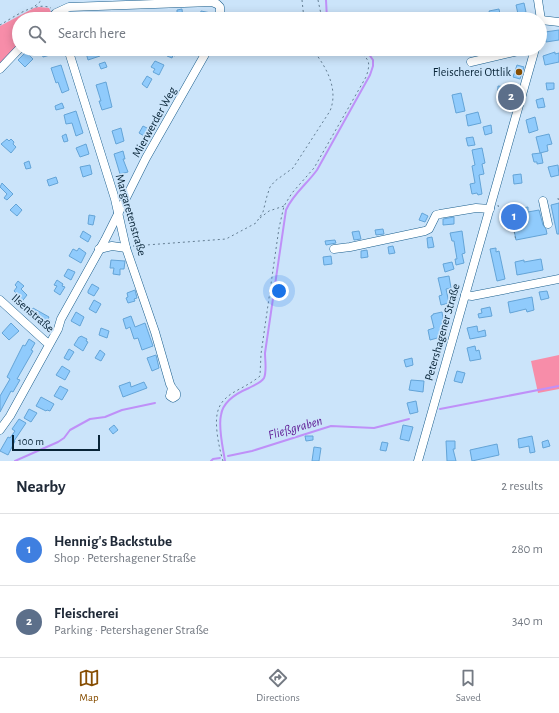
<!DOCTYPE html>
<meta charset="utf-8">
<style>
body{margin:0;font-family:"Alegreya Sans",sans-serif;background:#f2f2f3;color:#1f2937}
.scale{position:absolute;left:12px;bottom:10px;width:88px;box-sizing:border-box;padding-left:4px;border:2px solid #082437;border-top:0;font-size:11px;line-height:14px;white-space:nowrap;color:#082437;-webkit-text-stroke:3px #cbe4fa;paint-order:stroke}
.you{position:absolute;left:279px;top:291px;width:14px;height:14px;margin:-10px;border:3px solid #fff;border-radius:50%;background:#1a73e8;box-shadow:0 0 0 6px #1a73e833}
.badge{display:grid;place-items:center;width:26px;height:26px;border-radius:50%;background:#874e02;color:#fff;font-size:13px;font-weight:700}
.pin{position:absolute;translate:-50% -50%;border:2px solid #fff;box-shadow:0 1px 4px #0006}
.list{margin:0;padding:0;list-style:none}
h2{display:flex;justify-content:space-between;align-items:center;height:52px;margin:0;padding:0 16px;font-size:17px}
h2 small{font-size:13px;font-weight:400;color:#747a83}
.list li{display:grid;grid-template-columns:26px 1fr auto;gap:12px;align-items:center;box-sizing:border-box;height:72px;padding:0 16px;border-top:1px solid #e0e1e3}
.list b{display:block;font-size:15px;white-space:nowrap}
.list p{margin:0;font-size:13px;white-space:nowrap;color:#747a83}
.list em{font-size:13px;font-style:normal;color:#747a83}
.icon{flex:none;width:22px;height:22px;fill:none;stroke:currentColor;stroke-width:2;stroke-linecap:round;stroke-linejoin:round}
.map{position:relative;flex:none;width:559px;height:461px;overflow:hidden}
.search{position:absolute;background:#fff;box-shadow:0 2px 10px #0003;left:12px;right:12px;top:12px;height:44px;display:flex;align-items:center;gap:10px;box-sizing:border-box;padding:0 14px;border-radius:22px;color:#747a83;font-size:15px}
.sheet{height:196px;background:#fff}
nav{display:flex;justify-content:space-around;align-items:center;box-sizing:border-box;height:56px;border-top:1px solid #e0e1e3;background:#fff;font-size:11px;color:#747a83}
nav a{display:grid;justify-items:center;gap:2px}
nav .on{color:#874e02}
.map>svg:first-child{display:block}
</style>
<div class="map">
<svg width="559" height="461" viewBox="0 0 559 461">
<rect width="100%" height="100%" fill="#cbe4fa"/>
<g fill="#f78da9">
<polygon points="39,7 49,8 52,14 47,19 19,19 19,46 0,65 0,26 34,8"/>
<polygon points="559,355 559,389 538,393 531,361"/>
</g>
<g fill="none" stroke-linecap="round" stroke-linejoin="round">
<g stroke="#bf90f8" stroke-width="2">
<polyline points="326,0 327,19"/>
<polyline points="440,409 559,386"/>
<polyline points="228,456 252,451 331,426 374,428 409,419"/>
<polyline points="15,461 58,442 64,438 70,430 90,419 105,417 122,410 155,403"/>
<polyline points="211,461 213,459 220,458"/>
<path d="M225,461C223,448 218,428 221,415C223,401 237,393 249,388C254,385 261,383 264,378C267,371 265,361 265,353L286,210C293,194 307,184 317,170L370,75L373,66V60L368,53L360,49"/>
</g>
</g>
<g fill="#90cbfc" stroke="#64a4d7">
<polygon points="524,3 526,12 518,14 516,5"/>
<polygon points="182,9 183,19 177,19 177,10"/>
<polygon points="499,9 501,19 491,19 489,11"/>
<polygon points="201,11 211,13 210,19 199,19"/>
<polygon points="559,30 559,40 546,42 545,32"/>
<polygon points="40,49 48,49 50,55 43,57"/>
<polygon points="85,49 97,49 100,56 88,60"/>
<polygon points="170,49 178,49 175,56 173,55 172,58 167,56"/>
<polygon points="26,52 33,59 25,67 18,60"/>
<polygon points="555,52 555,54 559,53 559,62 545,65 543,56"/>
<polygon points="155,61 164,65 159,75 153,72 155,69 151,67"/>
<polygon points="105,62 107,67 101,69 99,64"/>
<polygon points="61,65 69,90 62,93 58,82 56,83 51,68"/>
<polygon points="517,65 524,67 520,79 513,77"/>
<polygon points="147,76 152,79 147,88 142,84"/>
<polygon points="106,82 112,107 102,110 99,101 101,101 96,85"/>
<polygon points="546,83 554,83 554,89 547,90"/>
<polygon points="498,86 507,87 506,101 497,100"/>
<polygon points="461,93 465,111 456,113 452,95"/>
<polygon points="543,98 545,107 538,108 536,100"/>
<polygon points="62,103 64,108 56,110 55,106"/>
<polygon points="76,111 83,133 76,136 72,123 66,124 64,115"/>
<polygon points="478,112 481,123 468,126 466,115"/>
<polygon points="535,117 538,130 529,133 526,120"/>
<polygon points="491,125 492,133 485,135 483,127"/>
<polygon points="143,126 151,130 146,137 139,133"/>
<polygon points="121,128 124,141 116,144 112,131"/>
<polygon points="66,134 68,141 64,142 62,136"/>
<polygon points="549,134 552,144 547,145 548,151 540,153 536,137"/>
<polygon points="473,137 475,145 468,146 466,138"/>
<polygon points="7,139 9,141 11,139 14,142 13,144 16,147 11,153 1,144"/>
<polygon points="86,144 89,154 80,157 76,148"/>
<polygon points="482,148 485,163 482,164 484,174 479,175 482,194 478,195 477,193 472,194 470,184 475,183 472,166 475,165 472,150"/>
<polygon points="123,151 125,159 123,159 128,172 120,174 114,154"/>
<polygon points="541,153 543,163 537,164 537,162 534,162 532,154"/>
<polygon points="29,161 31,168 26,169 24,163"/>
<polygon points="90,165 92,174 83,177 80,167"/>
<polygon points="558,165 559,175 551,177 548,167"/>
<polygon points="521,174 522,183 514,184 513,175"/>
<polygon points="56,177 58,183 49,186 47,180"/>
<polygon points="2,183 13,194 7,200 4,198 7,194 0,187"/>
<polygon points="559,203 559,234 557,234 551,205"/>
<polygon points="16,204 22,210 17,216 10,210"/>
<polygon points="528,207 528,212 539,210 543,225 546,229 547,234 516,240 510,210"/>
<polygon points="422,213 428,216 425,222 419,220"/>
<polygon points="89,215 95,216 93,225 88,224"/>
<polygon points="454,217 454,224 443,225 443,219"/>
<polygon points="383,229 384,234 376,235 375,230"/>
<polygon points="83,231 91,236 88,242 80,237"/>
<polygon points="359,231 361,239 354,240 352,232"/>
<polygon points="462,231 465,253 462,254 464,263 456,265 455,259 457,259 454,241 452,241 450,233"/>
<polygon points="432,237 434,247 428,248 427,238"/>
<polygon points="335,240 336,243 326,245 325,241"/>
<polygon points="393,246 395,253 389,254 388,247"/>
<polygon points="79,248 86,253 81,263 69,256 73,249 77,251"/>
<polygon points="496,248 496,252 499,251 505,279 497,281 490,249"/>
<polygon points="367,250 368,257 361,258 361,251"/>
<polygon points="331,256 332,264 324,265 323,257"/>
<polygon points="541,259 543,270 517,275 515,262 524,260 524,262"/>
<polygon points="111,260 125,261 124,269 120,269 120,275 113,274 114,268 110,268"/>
<polygon points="452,262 454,269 445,272 443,264"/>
<polygon points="68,269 75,272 71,280 64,276"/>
<polygon points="449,276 451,288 446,289 449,303 441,305 439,296 442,295 438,278"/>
<polygon points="57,280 63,284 62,286 65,287 60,295 54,291 57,286 54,285"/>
<polygon points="18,281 24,286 21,289 27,295 20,304 13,299 17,294 14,291 17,287 15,285"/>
<polygon points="92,284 99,288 94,296 88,293 88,291"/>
<polygon points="135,290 137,298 134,299 135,301 128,303 126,298 128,297 127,293"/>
<polygon points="547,291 549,298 541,300 539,292"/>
<polygon points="532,297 534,310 527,312 526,309 510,313 508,302"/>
<polygon points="94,300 101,304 96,313 89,309"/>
<polygon points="490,307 492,316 479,318 478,314 482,313 481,309"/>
<polygon points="33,308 49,317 48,319 51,321 46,327 28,315"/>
<polygon points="76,312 84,317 80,326 71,321"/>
<polygon points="442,312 444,324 443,324 446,338 441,339 441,337 430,340 428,330 434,328 431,316 433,315 433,314"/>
<polygon points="131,316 135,327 145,323 153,346 142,350 138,338 134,339 130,327 126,329 123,319"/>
<polygon points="11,323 19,331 9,340 2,333"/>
<polygon points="477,326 478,332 485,330 486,336 470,339 467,328"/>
<polygon points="101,328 109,331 107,338 99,335"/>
<polygon points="81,336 87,339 86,341 88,342 83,351 74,345 79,337 80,337"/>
<polygon points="29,339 35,343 31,350 33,351 17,379 20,380 13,392 11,391 0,412 0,396 10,379 7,377 23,345 25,346"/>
<polygon points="475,346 476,351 479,350 481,359 470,361 467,348"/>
<polygon points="69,349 74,352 69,360 68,360 64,358"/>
<polygon points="100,350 105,354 101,361 95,358"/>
<polygon points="156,355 159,368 152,371 147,358"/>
<polygon points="412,358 413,365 406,367 404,360"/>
<polygon points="62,366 70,371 65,380 56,375"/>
<polygon points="457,371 465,373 462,383 454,381"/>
<polygon points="411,380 424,381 423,392 409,390"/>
<polygon points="130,382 131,387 144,382 147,388 123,397 119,386"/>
<polygon points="60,386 68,390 62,400 54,396"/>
<polygon points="41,397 54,404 50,411 47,410 46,411 36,406"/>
<polygon points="416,401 418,412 410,414 407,403"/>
<polygon points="29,409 37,413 31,422 24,418"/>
<polygon points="19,419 26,423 14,441 15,441 8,455 0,451 8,437 10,438 15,431 12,429"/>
<polygon points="114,425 118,430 113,434 109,429"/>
<polygon points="403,425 413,427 409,441 400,439"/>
<polygon points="305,436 313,436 313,440 306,441"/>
<polygon points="532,436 535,452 530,453 529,446 519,448 518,439"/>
<polygon points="548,440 550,446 543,448 542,442"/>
<polygon points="446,441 455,441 455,449 453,449 456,461 447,461"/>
<polygon points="382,442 388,443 386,451 380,450"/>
<polygon points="497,444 499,455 472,461 470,450"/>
<polygon points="314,447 321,448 319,461 312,461"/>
</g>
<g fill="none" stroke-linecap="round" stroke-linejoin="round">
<defs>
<g id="minor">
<polyline points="538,0 541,20 540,30"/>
<polyline points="50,19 56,13 69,7 212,2 217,4 220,7 220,19"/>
<polyline points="541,20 559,22"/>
<polyline points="68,49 115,199 126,248 155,332 170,384 172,388 176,393 176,396 173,398 170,396 172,388"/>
<polyline points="471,62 527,49"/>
<polyline points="0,69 19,49"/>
<polyline points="543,201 548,224"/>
<polyline points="99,249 112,246 126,248"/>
<polyline points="334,249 350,247 425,231 429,229 436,215 440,214 476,208 490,209"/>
<polyline points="465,295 472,296 559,279"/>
<polyline points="0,300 45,341 49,344"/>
<polyline points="0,430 10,416 58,329 61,319 105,240 146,158 208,49"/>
<polyline points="418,461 535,49"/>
</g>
</defs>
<use href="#minor" stroke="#1a5e8d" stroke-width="9"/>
<g stroke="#637d92" stroke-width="1" stroke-dasharray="2 3" stroke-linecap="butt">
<polyline points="302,0 304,19"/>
<polyline points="318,0 322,19"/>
<polyline points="35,6 42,0"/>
<path d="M0,25C14,17 35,1 51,8"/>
<polyline points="558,198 559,203"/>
<polyline points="498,205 499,210"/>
<polyline points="513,209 510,210 516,241"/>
<polyline points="260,218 269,211 284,206"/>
<path d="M133,246L226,239L256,223L263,212L267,196L270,187L275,181L293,168L330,111C339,89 326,66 312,49"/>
<path d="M223,461C219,448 213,420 219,408C221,401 230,394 236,391C245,386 253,382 260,376L261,354L279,228L284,206L292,193L314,168L366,77C372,60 368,58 354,49"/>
</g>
<use href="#minor" stroke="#fff" stroke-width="8"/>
</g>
<circle fill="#874e02" stroke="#cbe4fa" stroke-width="1.5" cx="519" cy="72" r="4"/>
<g text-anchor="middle" stroke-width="3.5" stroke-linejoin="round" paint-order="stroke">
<g font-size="12" fill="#082437" stroke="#cbe4fa" text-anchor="end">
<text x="511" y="76">Fleischerei Ottlik</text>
</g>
<g font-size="12" fill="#082437" stroke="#cbe4fa">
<text transform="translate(154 122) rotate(-61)" y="4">Mierwerder Weg</text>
<text transform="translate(131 215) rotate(74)" y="4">Margaretenstraße</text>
<text transform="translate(33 313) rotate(41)" y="4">Ilsenstraße</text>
<text transform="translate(442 332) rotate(-74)" y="4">Petershagener Straße</text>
</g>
<g font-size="13" font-style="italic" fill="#5d1893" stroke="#cbe4fa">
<text transform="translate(295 427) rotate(-16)" y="5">Fließgraben</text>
</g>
</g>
</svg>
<div class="scale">100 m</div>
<div class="you"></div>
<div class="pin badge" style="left:514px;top:217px;background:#3f7fe0">1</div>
<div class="pin badge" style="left:511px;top:97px;background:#5c6f8a">2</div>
<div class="search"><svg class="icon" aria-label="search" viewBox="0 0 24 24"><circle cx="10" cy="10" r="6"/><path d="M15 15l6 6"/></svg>Search here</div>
</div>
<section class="sheet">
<h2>Nearby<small>2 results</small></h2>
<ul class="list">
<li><span class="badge" style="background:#3f7fe0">1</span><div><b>Hennig's Backstube</b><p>Shop · Petershagener Straße</p></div><em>280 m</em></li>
<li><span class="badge" style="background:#5c6f8a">2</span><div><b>Fleischerei</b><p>Parking · Petershagener Straße</p></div><em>340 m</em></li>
</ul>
</section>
<nav>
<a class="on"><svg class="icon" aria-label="map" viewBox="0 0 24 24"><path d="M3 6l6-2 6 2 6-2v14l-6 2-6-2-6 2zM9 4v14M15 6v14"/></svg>Map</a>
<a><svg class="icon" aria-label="directions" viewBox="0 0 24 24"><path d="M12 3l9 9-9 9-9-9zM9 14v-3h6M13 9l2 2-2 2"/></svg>Directions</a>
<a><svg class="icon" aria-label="saved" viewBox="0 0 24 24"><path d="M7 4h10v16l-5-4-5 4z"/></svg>Saved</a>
</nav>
